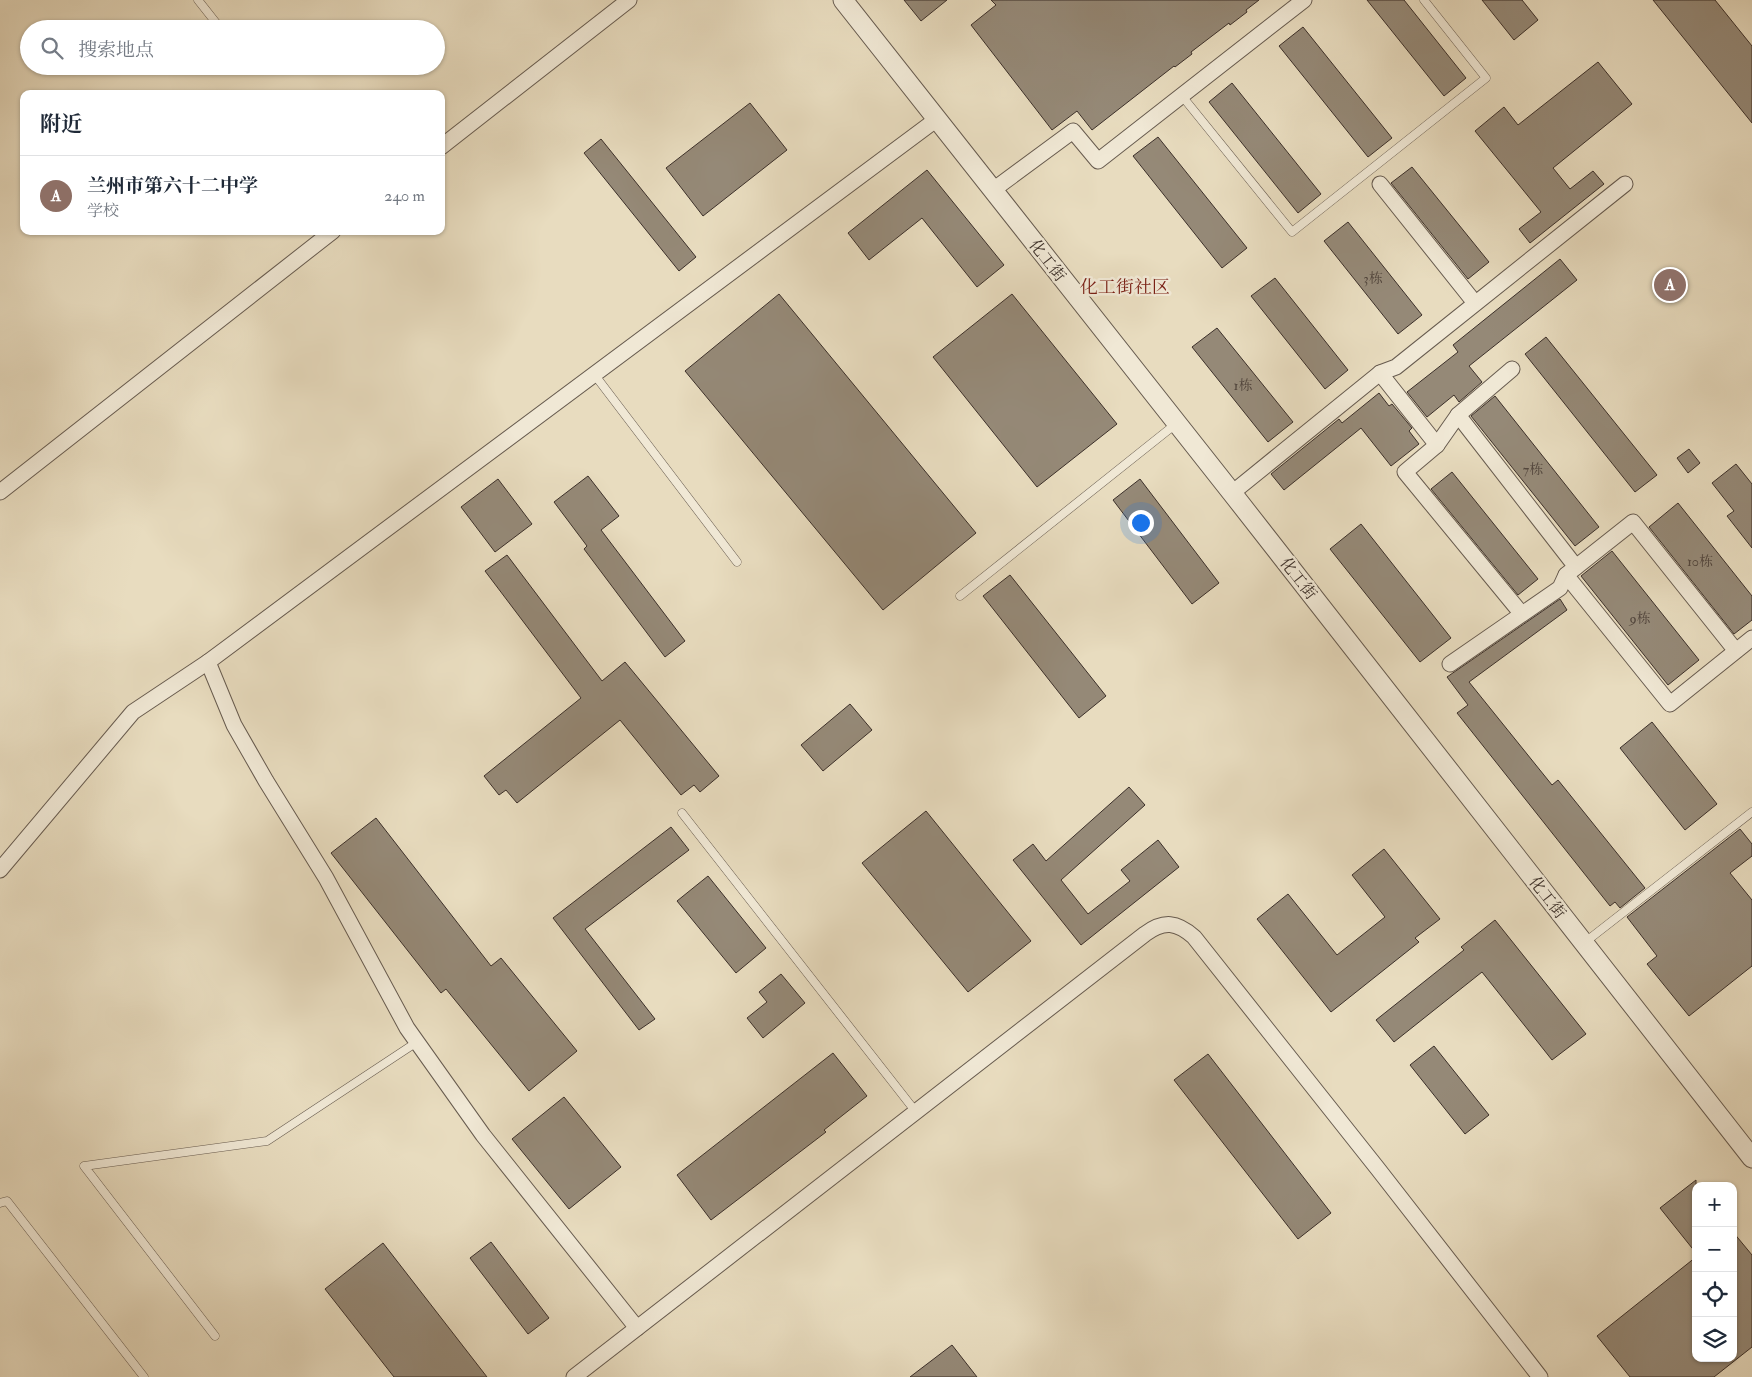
<!DOCTYPE html>
<html lang="zh">
<meta charset="utf-8">
<style>
body{margin:0;font-family:"IM FELL Double Pica","Noto Serif SC",serif;background:#f2f2f3;color:#1f2937}
.controls{position:absolute;right:15px;bottom:15px;display:grid;overflow:hidden;border-radius:10px;box-shadow:0 1px 4px #0004}
.controls button{width:45px;height:45px;display:grid;place-items:center;padding:0;border:0;border-bottom:1px solid #e0e1e3;background:#fff;color:#1f2937;font:25px sans-serif}
.you{position:absolute;left:1140px;top:522px;width:18px;height:18px;margin:-12px;border:4px solid #fff;border-radius:50%;background:#1a73e8;box-shadow:0 0 0 8px #1a73e833}
.badge{display:grid;place-items:center;width:32px;height:32px;border-radius:50%;background:#0b8043;color:#fff;font-size:16px;font-weight:700}
.pin{position:absolute;translate:-50% -50%;border:2px solid #fff;box-shadow:0 1px 5px #0006}
.list{margin:0;padding:0;list-style:none}
h2{display:flex;justify-content:space-between;align-items:center;height:65px;margin:0;padding:0 20px;font-size:21px}
h2 small{font-size:16px;font-weight:400;color:#747a83}
.list li{display:grid;grid-template-columns:32px 1fr auto;gap:15px;align-items:center;box-sizing:border-box;height:80px;padding:0 20px;border-top:1px solid #e0e1e3}
.list b{display:block;font-size:19px;white-space:nowrap}
.list p{margin:0;font-size:16px;white-space:nowrap;color:#747a83}
.list em{font-size:16px;font-style:normal;color:#747a83}
.icon{flex:none;width:28px;height:28px;fill:none;stroke:currentColor;stroke-width:2;stroke-linecap:round;stroke-linejoin:round}
.map{position:relative;flex:none;width:1752px;height:1377px;overflow:hidden}
.search{position:absolute;background:#fff;box-shadow:0 1px 4px #0004;left:20px;top:20px;width:425px;height:55px;display:flex;align-items:center;gap:12px;box-sizing:border-box;padding:0 18px;border-radius:28px;color:#747a83;font-size:19px}
.panel{position:absolute;background:#fff;box-shadow:0 1px 4px #0004;left:20px;top:90px;width:425px;height:145px;border-radius:10px}
.map>svg:first-child{display:block}
</style>
<div class="map">
<svg width="1752" height="1377" viewBox="0 0 1752 1377">
<rect width="100%" height="100%" fill="#e8dcbf"/>
<filter id="stains"><feTurbulence type="fractalNoise" baseFrequency=".004" numOctaves="4"/><feColorMatrix values="0 0 0 0 .2 0 0 0 0 .09 0 0 0 0 .02 0 0 0 .5 -.17"/></filter>
<radialGradient id="worn" r=".72"><stop offset=".6" stop-color="#630" stop-opacity="0"/><stop offset="1" stop-color="#630" stop-opacity=".3"/></radialGradient>
<g fill="#958977" stroke="#3c302a">
<polygon points="904,0 947,0 921,21"/>
<polygon points="991,0 1259,0 1246,10 1247,12 1230,25 1229,23 1191,52 1192,54 1175,67 1174,66 1092,130 1077,111 1052,130 971,25 996,5"/>
<polygon points="1367,0 1404,0 1466,78 1444,96"/>
<polygon points="1482,0 1522,0 1538,20 1514,40"/>
<polygon points="1653,0 1715,0 1752,46 1752,123"/>
<polygon points="1303,27 1392,138 1368,157 1279,46"/>
<polygon points="1598,62 1632,104 1553,168 1570,189 1593,171 1604,184 1530,243 1519,229 1541,212 1475,131 1504,107 1518,125"/>
<polygon points="1232,83 1321,194 1298,213 1209,102"/>
<polygon points="750,103 787,150 703,216 666,168"/>
<polygon points="1158,137 1247,248 1222,268 1133,156"/>
<polygon points="601,139 696,257 679,271 584,153"/>
<polygon points="1412,167 1489,262 1468,279 1391,183"/>
<polygon points="927,170 1004,265 977,287 922,218 869,260 848,233"/>
<polygon points="1348,222 1422,315 1398,334 1324,241"/>
<polygon points="1560,259 1577,280 1469,366 1482,382 1459,402 1454,395 1427,417 1407,392 1458,352 1453,345"/>
<polygon points="1275,278 1348,370 1325,389 1251,296"/>
<polygon points="779,294 976,533 883,610 685,371"/>
<polygon points="1012,294 1117,424 1037,487 933,357"/>
<polygon points="1217,328 1293,422 1268,442 1192,347"/>
<polygon points="1546,337 1657,475 1635,492 1525,354"/>
<polygon points="1379,393 1389,406 1392,404 1412,428 1409,431 1419,444 1391,466 1361,428 1284,490 1271,474 1339,419 1342,423"/>
<polygon points="1495,396 1599,527 1575,546 1471,416"/>
<polygon points="1689,449 1700,463 1688,473 1677,458"/>
<polygon points="1736,464 1752,484 1752,548 1727,516 1734,511 1712,483"/>
<polygon points="1452,472 1538,579 1518,595 1431,489"/>
<polygon points="588,476 619,516 601,530 685,641 665,657 584,549 587,546 554,502"/>
<polygon points="498,479 532,524 495,552 461,507"/>
<polygon points="1140,479 1219,583 1192,604 1113,500"/>
<polygon points="1678,503 1752,596 1752,620 1734,634 1649,527"/>
<polygon points="1361,524 1451,638 1420,662 1330,549"/>
<polygon points="1612,551 1699,660 1668,685 1581,576"/>
<polygon points="507,555 602,681 625,662 719,776 700,792 694,785 681,795 620,720 517,803 506,790 499,795 484,776 581,698 485,571"/>
<polygon points="1010,575 1106,696 1079,718 983,596"/>
<polygon points="1560,599 1567,610 1469,682 1552,785 1558,780 1645,888 1620,908 1615,902 1610,906 1457,713 1468,705 1447,677"/>
<polygon points="850,704 872,730 823,771 801,745"/>
<polygon points="1652,722 1717,804 1685,830 1620,748"/>
<polygon points="1129,787 1145,805 1061,880 1088,914 1130,881 1121,870 1158,840 1179,867 1081,945 1013,860 1033,844 1046,861"/>
<polygon points="926,811 1031,941 968,992 862,863"/>
<polygon points="376,818 491,966 501,958 577,1051 529,1091 446,989 441,993 331,853"/>
<polygon points="671,827 689,850 585,929 655,1019 639,1030 553,918"/>
<polygon points="1740,829 1752,844 1752,856 1730,873 1752,900 1752,966 1689,1016 1647,964 1657,956 1627,917"/>
<polygon points="1384,849 1440,919 1415,938 1419,942 1331,1012 1257,919 1288,894 1337,955 1385,917 1352,875"/>
<polygon points="708,876 766,948 736,973 677,901"/>
<polygon points="1495,920 1586,1034 1552,1060 1482,972 1394,1042 1376,1020 1464,950 1461,947"/>
<polygon points="781,974 805,1003 763,1038 747,1018 767,1002 759,992"/>
<polygon points="1434,1046 1489,1115 1465,1134 1410,1065"/>
<polygon points="833,1053 867,1096 824,1130 826,1132 711,1220 677,1175"/>
<polygon points="1208,1054 1331,1213 1298,1239 1174,1080"/>
<polygon points="564,1097 621,1167 569,1209 512,1139"/>
<polygon points="1696,1180 1696,1253 1660,1208"/>
<polygon points="1733,1232 1752,1255 1752,1347 1714,1377 1630,1377 1597,1336 1696,1257 1696,1358 1733,1358"/>
<polygon points="491,1242 549,1318 528,1334 470,1258"/>
<polygon points="383,1243 487,1377 394,1377 325,1289"/>
<polygon points="952,1345 977,1377 910,1377"/>
</g>
<g fill="none" stroke-linecap="round" stroke-linejoin="round">
<defs>
<g id="service">
<polyline points="198,0 217,24"/>
<polyline points="1182,96 1292,232 1486,78 1424,0"/>
<polyline points="594,374 737,562"/>
<polyline points="960,596 1177,423"/>
<polyline points="682,813 916,1112"/>
<polyline points="1584,943 1752,812"/>
<polyline points="0,1203 7,1201 144,1377"/>
<polyline points="215,1336 84,1166 267,1141 417,1042"/>
</g>
<g id="minor">
<polyline points="441,147 629,0"/>
<polyline points="1380,184 1475,303"/>
<polyline points="993,190 1073,131 1098,161 1304,0"/>
<polyline points="1512,369 1458,415 1437,445 1405,472 1521,613"/>
<polyline points="1380,373 1437,445"/>
<polyline points="1458,415 1576,567"/>
<polyline points="0,492 333,231"/>
<polyline points="1232,493 1380,373 1396,367 1625,184"/>
<polyline points="1736,651 1633,522 1566,575 1670,704 1752,638"/>
<polyline points="1450,664 1560,588 1566,575"/>
<polyline points="0,870 133,712 208,662"/>
<polyline points="637,1328 483,1135 407,1028 326,878 266,781 234,725 208,662 937,119"/>
<path d="M574,1377L1145,934C1164,920 1177,922 1194,937L1378,1169L1540,1377"/>
</g>
<polyline id="tertiary" points="843,0 1232,493 1752,1158"/>
</defs>
<use href="#service" stroke="#675b4f" stroke-width="9"/>
<use href="#minor" stroke="#675b4f" stroke-width="17"/>
<use href="#tertiary" stroke="#675b4f" stroke-width="21"/>
<use href="#service" stroke="#f0e8d5" stroke-width="8"/>
<use href="#minor" stroke="#f0e8d5" stroke-width="15"/>
<use href="#tertiary" stroke="#f0e8d5" stroke-width="19"/>
</g>
<g text-anchor="middle" stroke-width="5" stroke-linejoin="round" paint-order="stroke">
<g font-size="14" fill="#52463d">
<text x="1373" y="283">3栋</text>
<text x="1243" y="390">1栋</text>
<text x="1533" y="474">7栋</text>
<text x="1700" y="566">10栋</text>
<text x="1640" y="623">9栋</text>
</g>
<g font-size="16" fill="#3c302a" stroke="#f0e8d5">
<text transform="translate(1048 260) rotate(52)" y="6">化工街</text>
<text transform="translate(1299 578) rotate(52)" y="6">化工街</text>
<text transform="translate(1548 897) rotate(52)" y="6">化工街</text>
</g>
<g font-size="18" fill="#7a1f14" stroke="#f0e8d5">
<text x="1125" y="293">化工街社区</text>
</g>
</g>
<rect width="100%" height="100%" filter="url(#stains)"/>
<rect width="100%" height="100%" fill="url(#worn)"/>
</svg>
<div class="controls">
<button>+</button>
<button>−</button>
<button><svg class="icon" aria-label="locate" viewBox="0 0 24 24"><circle cx="12" cy="12" r="6"/><path d="M12 2v4M12 18v4M2 12h4M18 12h4"/></svg></button>
<button><svg class="icon" aria-label="layers" viewBox="0 0 24 24"><path d="M12 4l9 5-9 5-9-5zM3 14l9 5 9-5"/></svg></button>
</div>
<div class="you"></div>
<div class="pin badge" style="left:1670px;top:285px;background:#8d6e63">A</div>
<div class="search"><svg class="icon" aria-label="search" viewBox="0 0 24 24"><circle cx="10" cy="10" r="6"/><path d="M15 15l6 6"/></svg>搜索地点</div>
<section class="panel">
<h2>附近<small></small></h2>
<ul class="list">
<li><span class="badge" style="background:#8d6e63">A</span><div><b>兰州市第六十二中学</b><p>学校</p></div><em>240 m</em></li>
</ul>
</section>
</div>
